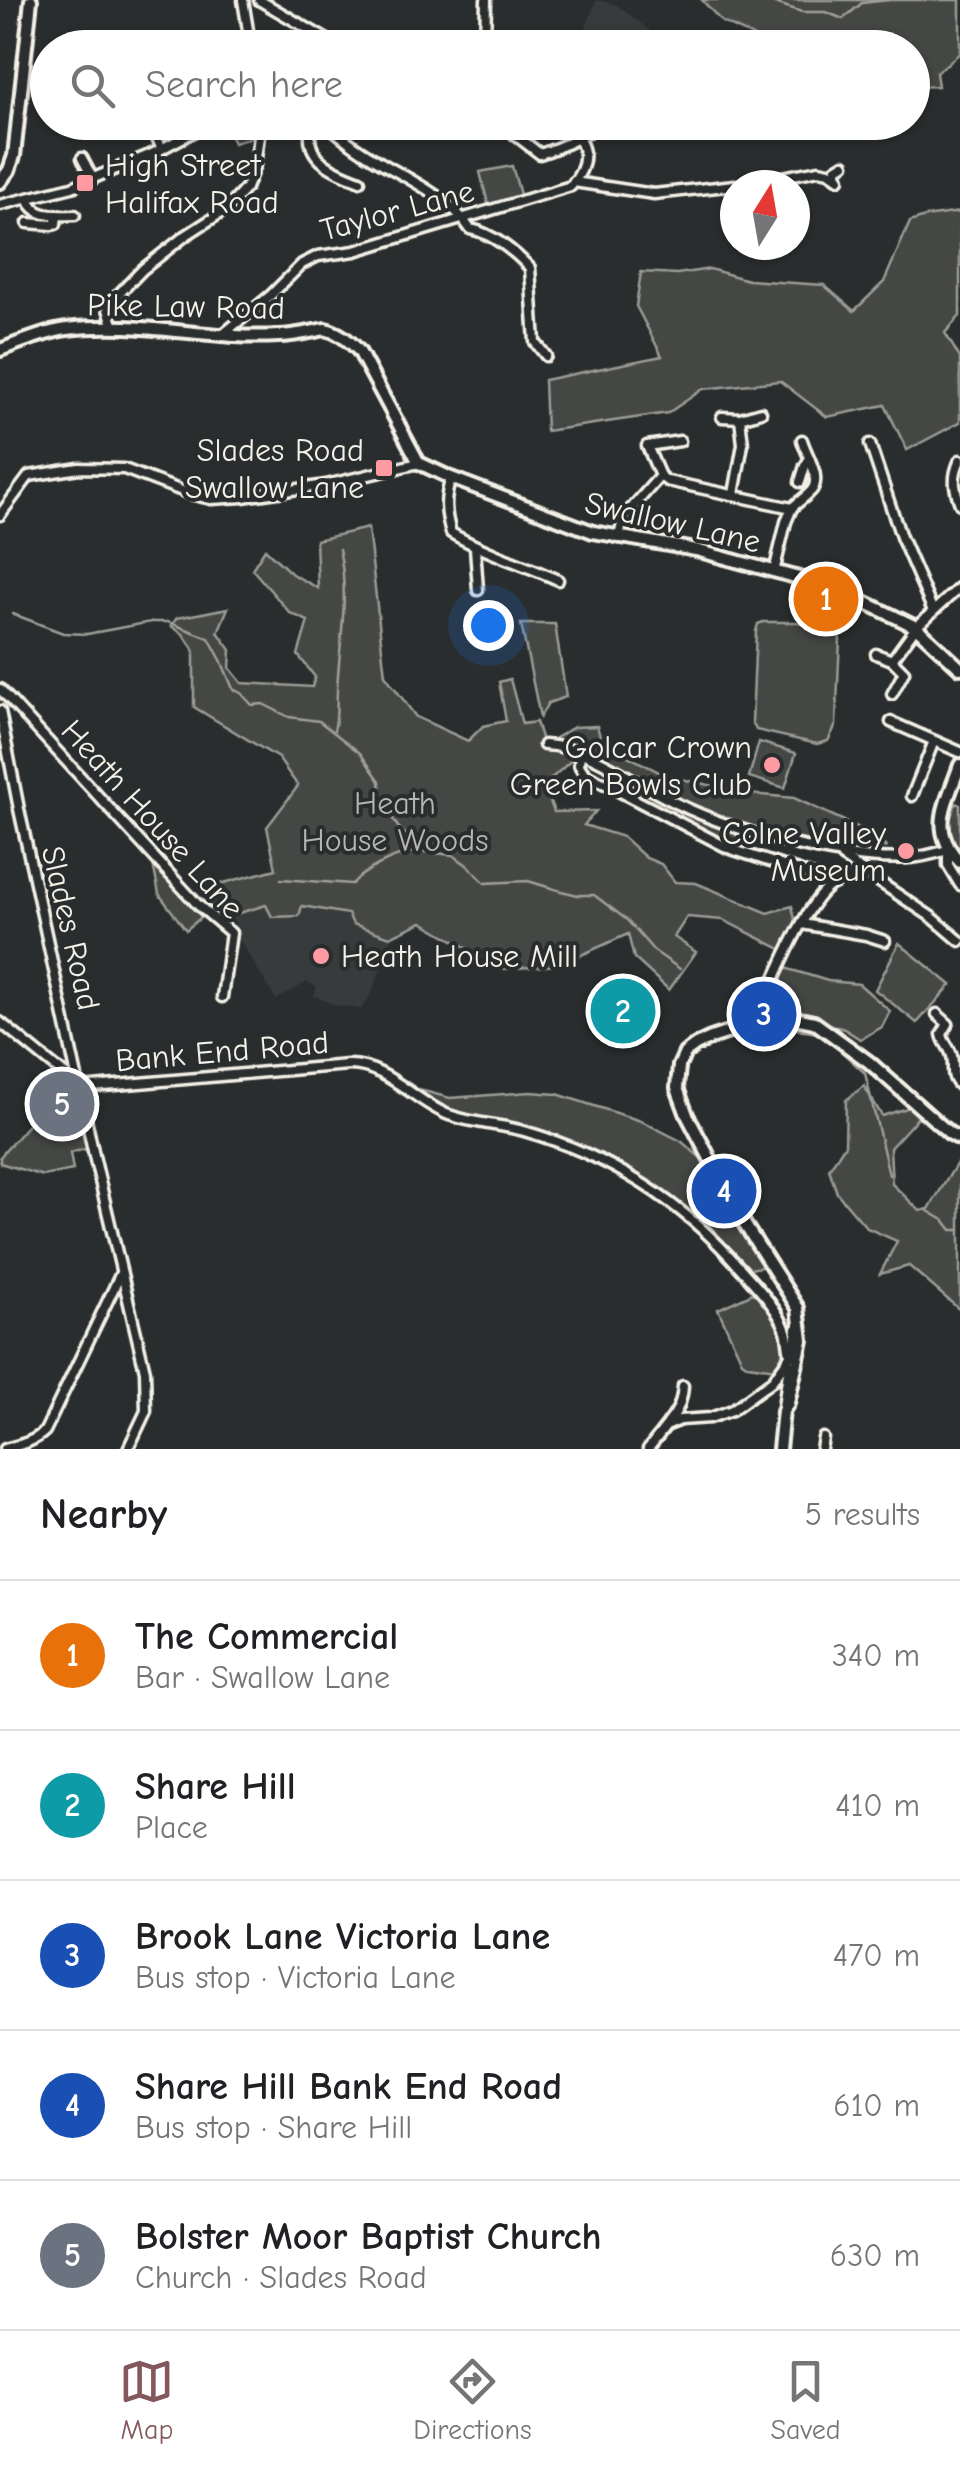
<!DOCTYPE html>
<meta charset="utf-8">
<style>
body{margin:0;font-family:"Comic Neue",sans-serif;background:#f2f2f2;color:#202124}
.compass{position:absolute;left:720px;top:170px;width:90px;height:90px;border-radius:50%;background:#fff;box-shadow:0 2px 8px #0004;rotate:11deg}
.you{position:absolute;left:488px;top:625px;width:35px;height:35px;margin:-25px;border:8px solid #fff;border-radius:50%;background:#1a73e8;box-shadow:0 0 0 15px #1a73e833}
.badge{display:grid;place-items:center;width:65px;height:65px;border-radius:50%;background:#84575d;color:#fff;font-size:32px;font-weight:700}
.pin{position:absolute;translate:-50% -50%;border:5px solid #fff;box-shadow:0 2px 10px #0006}
.list{margin:0;padding:0;list-style:none}
h2{display:flex;justify-content:space-between;align-items:center;height:130px;margin:0;padding:0 40px;font-size:42px}
h2 small{font-size:32px;font-weight:400;color:#757577}
.list li{display:grid;grid-template-columns:65px 1fr auto;gap:30px;align-items:center;box-sizing:border-box;height:150px;padding:0 40px;border-top:2px solid #e0e0e0}
.list b{display:block;font-size:38px;white-space:nowrap}
.list p{margin:0;font-size:32px;white-space:nowrap;color:#757577}
.list em{font-size:32px;font-style:normal;color:#757577}
.icon{flex:none;width:55px;height:55px;fill:none;stroke:currentColor;stroke-width:2;stroke-linecap:round;stroke-linejoin:round}
.map{position:relative;flex:none;width:960px;height:1449px;overflow:hidden}
.search{position:absolute;background:#fff;box-shadow:0 2px 8px #0004;left:30px;right:30px;top:30px;height:110px;display:flex;align-items:center;gap:25px;box-sizing:border-box;padding:0 35px;border-radius:55px;color:#757577;font-size:38px}
.sheet{height:880px;background:#fff}
nav{display:flex;justify-content:space-around;align-items:center;box-sizing:border-box;height:140px;border-top:2px solid #e0e0e0;background:#fff;font-size:28px;color:#757577}
nav a{display:grid;justify-items:center;gap:5px}
nav .on{color:#84575d}
.map>svg:first-child{display:block}
</style>
<div class="map">
<svg width="960" height="1449" viewBox="0 0 960 1449">
<rect width="100%" height="100%" fill="#2a2d2e"/>
<filter id="ink" filterUnits="userSpaceOnUse"><feTurbulence type="fractalNoise" baseFrequency=".01" numOctaves="2"/><feDisplacementMap in="SourceGraphic" scale="20" xChannelSelector="R" yChannelSelector="G"/><feConvolveMatrix kernelMatrix="1 2 1 2 8 2 1 2 1" color-interpolation-filters="sRGB"/></filter>
<g filter="url(#ink)">
<g fill="#373a3a">
<polygon points="596,0 617,5 652,32 651,47 579,47"/>
<polygon points="266,905 302,906 349,914 353,924 392,938 372,992 362,1009 334,1005 314,996 317,987 307,982 276,1000 240,941 234,939 233,929 236,923 229,916"/>
</g>
<g fill="#444645" stroke="#9c9c96" stroke-width="2.5">
<polygon points="702,0 960,0 960,53 936,73 938,86 913,87 912,48 771,47 751,35 722,22"/>
<polygon points="224,123 256,123 256,136 234,143"/>
<polygon points="512,166 521,198 489,208 480,172"/>
<polygon points="960,212 960,316 945,333 960,358 960,422 907,450 885,405 827,417 780,381 703,389 668,413 546,431 544,380 662,356 636,306 641,272 677,274 710,269 748,280 824,285 854,311 884,282 910,222 925,217"/>
<polygon points="368,528 385,675 416,717 468,741 483,726 506,721 499,682 510,679 522,724 536,722 544,747 575,757 544,785 554,812 596,811 584,825 623,837 646,858 661,864 675,882 696,883 768,913 792,906 796,924 785,951 723,920 687,917 674,937 696,952 669,990 634,958 628,934 559,965 503,969 422,922 390,937 353,924 348,914 302,906 299,916 272,917 266,905 229,916 224,924 198,905 212,886 276,869 267,827 298,786 278,758 194,707 194,650 183,634 171,626 177,618 228,608 218,632 231,650 230,668 242,683 312,687 315,677 298,655 308,621 290,613 252,569 265,549 292,574 318,588 316,540"/>
<polygon points="763,622 796,622 834,627 840,639 836,725 828,741 817,744 756,730 752,722 756,631 758,624"/>
<polygon points="521,624 555,624 566,697 548,703 540,717"/>
<path d="M597,726L602,743L667,776L751,794L794,798L873,834L887,848L852,837L845,847L823,845L739,823L735,847L682,819L678,802C634,778 600,751 550,741L574,727Z"/>
<polygon points="759,742 796,753 785,788 749,777"/>
<path d="M956,803L960,805V855C943,835 946,827 956,803Z"/>
<polygon points="152,859 204,915 186,930 159,894"/>
<polygon points="899,943 951,985 917,1023 875,990"/>
<polygon points="785,968 828,981 859,984 890,1011 882,1027 860,1039 844,1029 766,1005"/>
<polygon points="864,1086 882,1116 913,1106 920,1115 890,1148 892,1184 920,1211 929,1209 960,1158 960,1310 909,1266 880,1274 897,1241 867,1228 837,1193 829,1169 845,1145 846,1100"/>
<polygon points="412,1088 450,1098 530,1092 557,1094 641,1121 681,1141 702,1159 766,1266 750,1269 704,1220 636,1173 589,1149 541,1130 460,1113 438,1105"/>
<polygon points="40,1111 49,1119 53,1115 59,1130 84,1124 89,1148 70,1153 73,1170 43,1176 0,1163 0,1157"/>
<path d="M755,1292C776,1319 794,1335 776,1369L748,1365L742,1361L718,1309Z"/>
</g>
<g fill="none" stroke-linecap="round" stroke-linejoin="round">
<g stroke="#9f9f9a" stroke-width="2.5">
<polyline points="766,0 802,12 826,12 843,19 862,3 889,0"/>
<polyline points="13,614 63,633 87,634 151,622 168,622 209,638 221,660 233,689 241,693 252,705 263,704 289,717 319,721 360,753 380,781 381,800 398,827 410,839 415,851 453,855 467,865 485,883 528,881 561,891 578,895 594,895 627,920 654,951 680,969"/>
<path d="M334,730C338,716 336,705 337,691C339,644 350,595 339,549"/>
<path d="M281,879L352,884C367,868 393,857 415,851"/>
<polyline points="777,1025 816,1033 832,1043 865,1073 889,1175"/>
<polyline points="928,1211 945,1221 952,1230 960,1230"/>
</g>
<defs>
<g id="minor">
<polyline points="243,0 251,48"/>
<polyline points="259,0 341,48"/>
<polyline points="485,48 486,0"/>
<polyline points="155,122 153,130 162,149"/>
<path d="M321,122L310,136C309,162 339,173 360,181"/>
<path d="M324,122C333,129 341,136 349,142C386,171 446,190 470,229C492,233 515,252 530,268L535,342L546,356"/>
<path d="M472,128L505,127L540,154C561,147 581,139 598,125L597,122"/>
<polyline points="82,158 93,179"/>
<polyline points="574,182 654,194 735,185"/>
<polyline points="740,185 819,170 829,172 839,179 836,169 844,164"/>
<path d="M28,199C36,219 55,215 75,215"/>
<polyline points="0,205 72,187 152,154 212,122"/>
<polyline points="28,223 52,225 56,224 57,215"/>
<polyline points="114,327 108,309 110,303 143,269 185,236 227,209 246,188 255,165 261,122"/>
<path d="M222,335L271,295L302,264L318,256L355,251L571,186C592,161 587,143 564,122"/>
<polyline points="722,417 740,418"/>
<polyline points="870,444 901,537 933,611"/>
<path d="M960,460C952,477 954,488 960,504"/>
<path d="M660,476L667,481L792,508C798,502 807,496 812,490C822,477 806,454 802,440"/>
<path d="M451,478C444,499 445,512 451,533C485,553 523,564 558,580"/>
<polyline points="800,482 805,466 808,461"/>
<polyline points="734,494 743,444 740,418 761,412"/>
<polyline points="0,515 29,476 79,468 124,469 190,494 211,499 243,497 326,485 419,463"/>
<polyline points="619,538 623,518 660,476 647,446 680,441"/>
<polyline points="475,547 478,590"/>
<polyline points="774,572 786,522 792,508"/>
<polyline points="876,654 892,660 916,627 960,587"/>
<polyline points="0,689 198,905 231,933 222,997"/>
<polyline points="892,694 904,672 892,660"/>
<polyline points="0,711 19,809 95,1160 145,1371 146,1411 128,1449"/>
<polyline points="891,722 960,752"/>
<path d="M544,745C587,746 627,778 664,797C726,830 840,863 910,858C924,857 936,853 948,850V865L960,885"/>
<polyline points="580,753 579,765 584,773 728,848 835,883"/>
<polyline points="912,796 934,741"/>
<polyline points="842,857 933,918 960,941"/>
<polyline points="802,924 866,935 885,941"/>
<path d="M937,1014L948,1024L942,1034C943,1043 950,1047 952,1056C955,1069 949,1076 960,1086"/>
<polyline points="0,1022 81,1088"/>
<path d="M758,1023L759,1014C773,983 806,899 833,884C843,878 859,877 871,875"/>
<path d="M81,1088L348,1065C386,1064 415,1102 449,1115C474,1124 499,1124 524,1131C611,1156 682,1201 741,1269C757,1287 778,1308 786,1331C788,1338 788,1346 790,1354"/>
<polyline points="783,1407 789,1365 788,1359 794,1348 797,1329"/>
<path d="M668,1423C678,1411 682,1401 683,1386"/>
<path d="M5,1449C19,1445 34,1442 45,1431L121,1273"/>
<polyline points="648,1449 666,1426 680,1420 710,1418 732,1410 772,1381 788,1359"/>
<polyline points="821,1449 823,1438"/>
</g>
<g id="tertiary">
<polyline points="0,182 9,170 14,156 31,0"/>
<path d="M0,350C21,342 45,332 67,329C138,320 208,340 278,336C294,336 309,332 325,329C339,332 349,340 359,351L419,463L451,478L593,532L696,550L799,578L852,596L916,627L960,668"/>
<path d="M960,765C947,803 928,829 960,862"/>
<polyline points="779,1449 783,1411 788,1403 802,1340 798,1308 745,1225 687,1115 677,1088 679,1066 685,1053 696,1045 711,1038 771,1018 786,1016 814,1022 869,1062 949,1133 960,1139"/>
</g>
</defs>
<use href="#minor" stroke="#f4f1e8" stroke-width="15"/>
<use href="#tertiary" stroke="#f4f1e8" stroke-width="18"/>
<use href="#minor" stroke="#2a2d2e" stroke-width="8"/>
<use href="#tertiary" stroke="#2a2d2e" stroke-width="10"/>
</g>
</g>
<g fill="#ff9aa2" stroke="#2a2d2e" stroke-width="4">
<rect x="75" y="173" width="20" height="20" rx="5"/>
<rect x="374" y="458" width="20" height="20" rx="5"/>
<circle cx="772" cy="765" r="10"/>
<circle cx="906" cy="851" r="10"/>
<circle cx="321" cy="956" r="10"/>
</g>
<g text-anchor="middle" stroke-width="8" stroke-linejoin="round" paint-order="stroke">
<g font-size="32" fill="#f4f1e8" stroke="#2a2d2e" text-anchor="end">
<text x="105" y="176" text-anchor="start">High Street<tspan x="105" dy="37">Halifax Road</tspan></text>
<text x="364" y="461">Slades Road<tspan x="364" dy="37">Swallow Lane</tspan></text>
<text x="752" y="758">Golcar Crown<tspan x="752" dy="37">Green Bowls Club</tspan></text>
<text x="886" y="844">Colne Valley<tspan x="886" dy="37">Museum</tspan></text>
<text x="341" y="967" text-anchor="start">Heath House Mill</text>
</g>
<g font-size="32" fill="#f4f1e8" stroke="#2a2d2e">
<text transform="translate(397 210) rotate(-15)" y="11">Taylor Lane</text>
<text transform="translate(186 306) rotate(1)" y="11">Pike Law Road</text>
<text transform="translate(673 522) rotate(13)" y="11">Swallow Lane</text>
<text transform="translate(153 819) rotate(48)" y="11">Heath House Lane</text>
<text transform="translate(71 928) rotate(77)" y="11">Slades Road</text>
<text transform="translate(222 1051) rotate(-5)" y="11">Bank End Road</text>
</g>
<g font-size="32" fill="#b6b5af" stroke="#2a2d2e">
<text x="395" y="814">Heath<tspan x="395" dy="37">House Woods</tspan></text>
</g>
</g>
</svg>
<svg class="compass" viewBox="-18 -18 36 36"><path d="M0-13l5 13h-10z" fill="#e53935"/><path d="M0 13l5-13h-10z" fill="#757577"/></svg>
<div class="you"></div>
<div class="pin badge" style="left:826px;top:599px;background:#e8710a">1</div>
<div class="pin badge" style="left:623px;top:1011px;background:#0f9aa8">2</div>
<div class="pin badge" style="left:764px;top:1014px;background:#1a4fb4">3</div>
<div class="pin badge" style="left:724px;top:1191px;background:#1a4fb4">4</div>
<div class="pin badge" style="left:62px;top:1104px;background:#6b7280">5</div>
<div class="search"><svg class="icon" aria-label="search" viewBox="0 0 24 24"><circle cx="10" cy="10" r="6"/><path d="M15 15l6 6"/></svg>Search here</div>
</div>
<section class="sheet">
<h2>Nearby<small>5 results</small></h2>
<ul class="list">
<li><span class="badge" style="background:#e8710a">1</span><div><b>The Commercial</b><p>Bar · Swallow Lane</p></div><em>340 m</em></li>
<li><span class="badge" style="background:#0f9aa8">2</span><div><b>Share Hill</b><p>Place</p></div><em>410 m</em></li>
<li><span class="badge" style="background:#1a4fb4">3</span><div><b>Brook Lane Victoria Lane</b><p>Bus stop · Victoria Lane</p></div><em>470 m</em></li>
<li><span class="badge" style="background:#1a4fb4">4</span><div><b>Share Hill Bank End Road</b><p>Bus stop · Share Hill</p></div><em>610 m</em></li>
<li><span class="badge" style="background:#6b7280">5</span><div><b>Bolster Moor Baptist Church</b><p>Church · Slades Road</p></div><em>630 m</em></li>
</ul>
</section>
<nav>
<a class="on"><svg class="icon" aria-label="map" viewBox="0 0 24 24"><path d="M3 6l6-2 6 2 6-2v14l-6 2-6-2-6 2zM9 4v14M15 6v14"/></svg>Map</a>
<a><svg class="icon" aria-label="directions" viewBox="0 0 24 24"><path d="M12 3l9 9-9 9-9-9zM9 14v-3h6M13 9l2 2-2 2"/></svg>Directions</a>
<a><svg class="icon" aria-label="saved" viewBox="0 0 24 24"><path d="M7 4h10v16l-5-4-5 4z"/></svg>Saved</a>
</nav>
